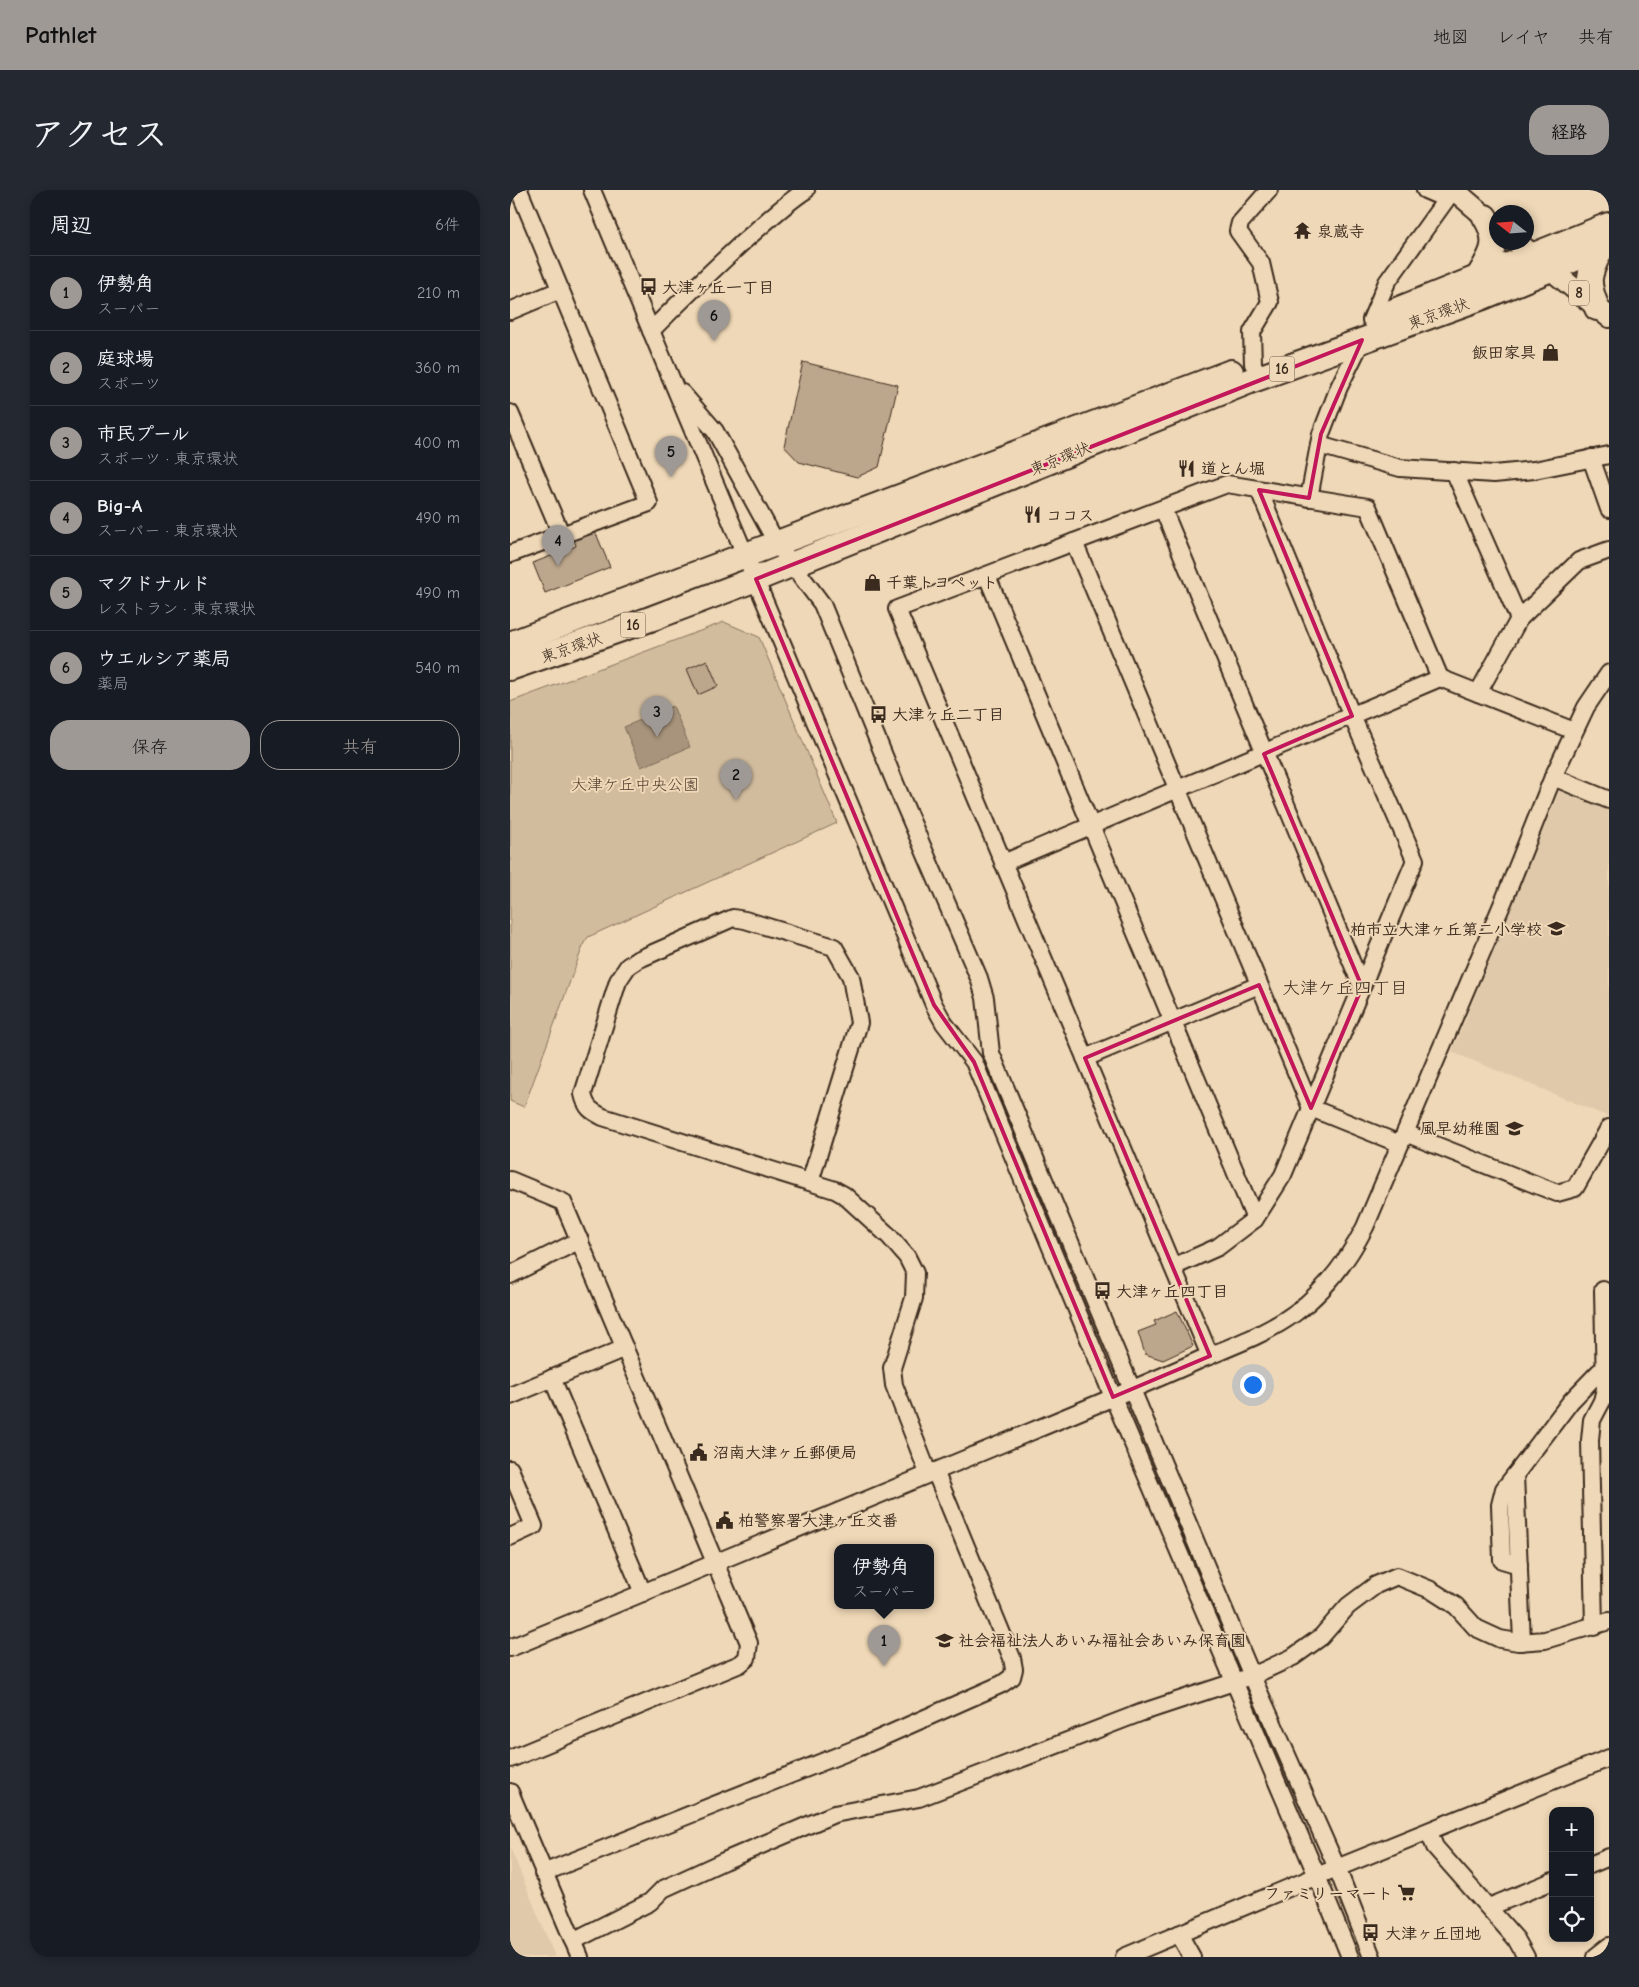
<!DOCTYPE html>
<html lang="ja">
<meta charset="utf-8">
<style>
body{margin:0;font-family:"Comic Neue","Klee One",sans-serif;background:#242831;color:#f1f3f6}
.controls{position:absolute;right:15px;bottom:15px;display:grid;overflow:hidden;border-radius:10px;box-shadow:0 2px 8px #0003}
.controls button{width:45px;height:45px;display:grid;place-items:center;padding:0;border:0;border-bottom:1px solid #363941;background:#171b24;color:#f1f3f6;font:25px sans-serif}
.compass{position:absolute;left:979px;top:15px;width:45px;height:45px;border-radius:50%;background:#171b24;box-shadow:0 2px 8px #0003;rotate:287deg}
.you{position:absolute;left:742px;top:1194px;width:18px;height:18px;margin:-12px;border:4px solid #fff;border-radius:50%;background:#1a73e8;box-shadow:0 0 0 8px #1a73e833}
.badge{display:grid;place-items:center;width:32px;height:32px;border-radius:50%;background:#9f9995;color:#111;font-size:16px;font-weight:700}
.pin{position:absolute;translate:-50% -41px;filter:drop-shadow(0 1px 2px #0008)}
.pin::after{content:'';position:absolute;top:26px;width:18px;height:15px;background:inherit;clip-path:polygon(0 0,100% 0,50% 100%)}
.popup{position:absolute;left:324px;top:1354px;width:100px;height:65px;box-sizing:border-box;display:grid;place-content:center;border-radius:10px;background:#171b24;filter:drop-shadow(0 1px 4px #0005);font-size:16px;white-space:nowrap;color:#9ea1a6}
.popup b{font-size:19px;color:#f1f3f6}
.popup::after{content:'';position:absolute;left:50%;top:100%;margin-left:-10px;border:10px solid transparent;border-top-color:#171b24}
.list{margin:0;padding:0;list-style:none}
h2{display:flex;justify-content:space-between;align-items:center;height:65px;margin:0;padding:0 20px;font-size:21px}
h2 small{font-size:16px;font-weight:400;color:#9ea1a6}
.list li{display:grid;grid-template-columns:32px 1fr auto;gap:15px;align-items:center;box-sizing:border-box;height:75px;padding:0 20px;border-top:1px solid #363941}
.list b{display:block;font-size:19px;white-space:nowrap}
.list p{margin:0;font-size:16px;white-space:nowrap;color:#9ea1a6}
.list em{font-size:16px;font-style:normal;color:#9ea1a6}
.actions{display:flex;gap:10px;padding:15px 20px}
.actions a{flex:1;padding:11px 0;border:1px solid #9f9995;border-radius:20px;text-align:center;font-size:18px;color:#9f9995}
.actions .main{background:#9f9995;color:#111}
.icon{flex:none;width:28px;height:28px;fill:none;stroke:currentColor;stroke-width:2;stroke-linecap:round;stroke-linejoin:round}
.map{position:relative;flex:none;width:1099px;height:1767px;overflow:hidden;border-radius:20px}
header{display:flex;align-items:center;gap:30px;box-sizing:border-box;height:70px;padding:0 25px;background:#9f9995;color:#111}
header strong{font-size:24px}
nav{display:flex;gap:28px;margin-inline-start:auto;font-size:18px}
.intro{display:flex;align-items:center;justify-content:space-between;box-sizing:border-box;height:120px;padding:0 30px}
h1{margin:0;font-size:35px}
.button{padding:12px 22px;border-radius:20px;background:#9f9995;color:#111;font-size:18px;font-weight:700}
main{display:flex;gap:30px;padding:0 30px}
aside{flex:1;background:#171b24;border-radius:20px;box-shadow:0 2px 8px #0003}
.map>svg:first-child{display:block}
</style>
<header>
<strong>Pathlet</strong>
<nav><a>地図</a><a>レイヤ</a><a>共有</a></nav>
</header>
<div class="intro"><h1>アクセス</h1><a class="button">経路</a></div>
<main>
<aside>
<h2>周辺<small>6件</small></h2>
<ul class="list">
<li><span class="badge">1</span><div><b>伊勢角</b><p>スーパー</p></div><em>210 m</em></li>
<li><span class="badge">2</span><div><b>庭球場</b><p>スポーツ</p></div><em>360 m</em></li>
<li><span class="badge">3</span><div><b>市民プール</b><p>スポーツ · 東京環状</p></div><em>400 m</em></li>
<li><span class="badge">4</span><div><b>Big-A</b><p>スーパー · 東京環状</p></div><em>490 m</em></li>
<li><span class="badge">5</span><div><b>マクドナルド</b><p>レストラン · 東京環状</p></div><em>490 m</em></li>
<li><span class="badge">6</span><div><b>ウエルシア薬局</b><p>薬局</p></div><em>540 m</em></li>
</ul>
<div class="actions"><a class="main">保存</a><a>共有</a></div>
</aside>
<div class="map">
<svg width="1099" height="1767" viewBox="0 0 1099 1767">
<rect width="100%" height="100%" fill="#efd8b7"/>
<filter id="ink" filterUnits="userSpaceOnUse"><feTurbulence type="fractalNoise" baseFrequency=".02" numOctaves="2"/><feDisplacementMap in="SourceGraphic" scale="10" xChannelSelector="R" yChannelSelector="G"/><feConvolveMatrix kernelMatrix="1 2 1 2 8 2 1 2 1" color-interpolation-filters="sRGB"/></filter>
<g filter="url(#ink)">
<g fill="#e0c9aa">
<polygon points="1051,597 1099,617 1099,927 942,862"/>
<polygon points="0,1657 45,1767 0,1767"/>
</g>
<polygon fill="#d1bc9e" stroke="#86735e" points="214,432 249,447 327,633 78,747 74,753 14,917 0,911 0,512"/>
<polygon fill="#a8947b" stroke="#7c6a56" points="163,516 180,557 131,577 114,537"/>
<g fill="#bda78c" stroke="#3b2a1e">
<polygon points="293,172 388,195 369,277 347,287 289,272 274,256"/>
<polygon points="85,341 100,377 35,403 23,373 66,356 64,349"/>
<polygon points="197,470 208,496 188,505 177,479"/>
<polygon points="667,1121 683,1156 653,1170 635,1164 628,1142 646,1135 644,1131"/>
</g>
<g fill="none" stroke-linecap="round" stroke-linejoin="round">
<defs>
<g id="minor">
<polyline points="82,0 424,815 434,833 464,872 603,1207 807,1686 840,1767"/>
<polyline points="915,0 936,9"/>
<polyline points="0,121 50,100"/>
<polyline points="861,130 877,92 943,0"/>
<path d="M141,141C171,110 202,81 233,52C254,34 273,15 296,0"/>
<polyline points="743,174 742,142 760,112 751,73 728,41 730,33 759,0"/>
<polyline points="172,203 205,241 267,354 312,414 388,600 469,788 475,808 481,863 742,1486 827,1678 862,1767"/>
<polyline points="0,223 52,346"/>
<polyline points="809,255 890,278 984,284 1024,280 1099,265"/>
<polyline points="1081,268 1099,319"/>
<polyline points="944,281 1009,429"/>
<polyline points="799,308 811,244 829,197 852,150"/>
<polyline points="653,319 852,797"/>
<polyline points="564,352 801,918 890,954"/>
<polyline points="0,364 139,313 9,0"/>
<polyline points="477,386 745,1029"/>
<polyline points="968,503 1009,429 1069,371 1099,360"/>
<polyline points="1043,587 1099,610"/>
<polyline points="493,673 930,488 1064,541"/>
<polyline points="575,868 749,795"/>
<polyline points="895,943 1047,1003 1065,998 1099,938"/>
<polyline points="0,990 53,1012 239,1453 237,1468 230,1474 0,1569"/>
<path d="M300,992L349,833L341,787L324,757L235,730L223,728L127,770L118,776L108,791L73,904C76,918 81,921 93,927L325,1000L334,1005L379,1046L397,1067L405,1083L404,1108L382,1178L384,1195L418,1283"/>
<polyline points="663,1077 708,1057 745,1029 773,985 905,670 842,526 749,300"/>
<polyline points="0,1085 70,1050"/>
<polyline points="700,1166 387,419 717,294 858,317 930,488"/>
<polyline points="42,1188 133,1403"/>
<polyline points="0,1206 115,1158"/>
<polyline points="0,1279 24,1336 0,1347"/>
<polyline points="1005,1285 994,1299 990,1315 992,1370 1009,1375"/>
<polyline points="1084,1437 1080,1250 1082,1230 1092,1211 1095,1199 1093,1100"/>
<polyline points="1012,1452 1005,1285 1061,1211 1089,1182 1095,1179"/>
<path d="M0,1458C173,1386 346,1313 520,1242C578,1218 636,1194 694,1168C725,1155 758,1143 785,1123C815,1101 838,1070 855,1037L994,710L1043,587L1076,517L1099,483"/>
<polyline points="0,1602 70,1767"/>
<polyline points="919,1642 925,1657 1006,1749 1016,1767"/>
<polyline points="1080,1675 1099,1667"/>
<polyline points="33,1683 350,1557 492,1494 502,1487 504,1479 502,1468 425,1281"/>
<polyline points="979,1717 1043,1691"/>
<polyline points="669,1744 682,1767"/>
<polyline points="63,1751 140,1712 153,1699 214,1671 324,1624 409,1608 630,1523 742,1486 783,1467 811,1447 838,1416 866,1395 887,1386 921,1400 946,1416 966,1438 990,1449 1008,1452 1035,1450 1099,1431"/>
<polyline points="614,1767 807,1686 1099,1568"/>
<polyline points="1085,1767 1099,1756"/>
</g>
<g id="major">
<polyline points="944,0 986,36"/>
<polyline points="1007,52 1099,127"/>
</g>
<g id="highway">
<path d="M967,89C982,65 991,52 975,27"/>
<path d="M1087,118C1075,88 1079,85 1092,57"/>
<polyline points="872,126 1099,35"/>
<polyline points="0,454 721,182"/>
<polyline points="0,478 143,428 246,389 740,191 973,107 1099,55"/>
</g>
</defs>
<use href="#minor" stroke="#3b2a1e" stroke-width="20"/>
<use href="#major" stroke="#3b2a1e" stroke-width="24"/>
<use href="#highway" stroke="#3b2a1e" stroke-width="28"/>
<use href="#minor" stroke="#efd8b7" stroke-width="16"/>
<use href="#major" stroke="#efd8b7" stroke-width="20"/>
<use href="#highway" stroke="#efd8b7" stroke-width="24"/>
</g>
</g>
<path fill="none" stroke="#c2185b" stroke-width="4" stroke-linejoin="round" d="M852,150L811,244L799,308L749,300L842,526L754,564L852,797L801,918L749,795L575,868L700,1166L603,1207L464,872L424,815L246,389Z"/>
<defs>
<symbol id="temple-bare" viewBox="-9 -9 18 18"><path d="M0-6L5-2H3V0L6.5 2.5H4V6H1.5V3h-3V6H-4V2.5H-6.5L-3 0V-2H-5Z" fill="#3b2a1e" stroke="#efd8b7" stroke-width="2.5" paint-order="stroke"/></symbol>
<symbol id="bus-bare" viewBox="-9 -9 18 18"><path d="M-5-6H5V4H4V6H2V4H-2V6H-4V4H-5ZM-3.5-4V0h7V-4ZM-3.5 1.2v1.5H-2V1.2ZM2 1.2v1.5H3.5V1.2Z" fill="#3b2a1e" stroke="#efd8b7" stroke-width="2.5" paint-order="stroke"/></symbol>
<symbol id="shop-bare" viewBox="-9 -9 18 18"><path d="M-5-2.5h2.3a2.7 3.5 0 0 1 5.4 0H5L5.5 6h-11ZM-1.5-2.5h3a1.5 2.3 0 0 0-3 0Z" fill="#3b2a1e" stroke="#efd8b7" stroke-width="2.5" paint-order="stroke"/></symbol>
<symbol id="restaurant-bare" viewBox="-9 -9 18 18"><path d="M-5-6h1v4h1v-4h1v4h1v-4h1v5L-1.5 .5V6h-2V.5L-5-1ZM5-6V6H3V1.5H1.5Q1.5-4 5-6Z" fill="#3b2a1e" stroke="#efd8b7" stroke-width="2.5" paint-order="stroke"/></symbol>
<symbol id="school-bare" viewBox="-9 -9 18 18"><path d="M0-5L7-2L0 1L-7-2ZM-4 1L0 2.5L4 1V4Q0 6-4 4Z" fill="#3b2a1e" stroke="#efd8b7" stroke-width="2.5" paint-order="stroke"/></symbol>
<symbol id="civic-bare" viewBox="-9 -9 18 18"><path d="M-.6-6.5H3V-4.5H.6V-3L4-1V1h2V6H-6V1h2V-1L-.6-3ZM-1.2 2.5V6h2.4V2.5Z" fill="#3b2a1e" stroke="#efd8b7" stroke-width="2.5" paint-order="stroke"/></symbol>
<symbol id="supermarket-bare" viewBox="-9 -9 18 18"><path d="M-6-5.5h2.5l.6 2H6L4.5 2H-2.5L-4.4-4H-6ZM-1.5 3.2a1.3 1.3 0 1 0 .1 0ZM3 3.2a1.3 1.3 0 1 0 .1 0Z" fill="#3b2a1e" stroke="#efd8b7" stroke-width="2.5" paint-order="stroke"/></symbol>
</defs>
<g fill-rule="evenodd">
<use href="#temple-bare" x="780" y="28" width="25" height="25"/>
<use href="#bus-bare" x="126" y="84" width="25" height="25"/>
<use href="#shop-bare" x="1028" y="150" width="25" height="25"/>
<use href="#restaurant-bare" x="664" y="266" width="25" height="25"/>
<use href="#restaurant-bare" x="510" y="312" width="25" height="25"/>
<use href="#shop-bare" x="350" y="380" width="25" height="25"/>
<use href="#bus-bare" x="356" y="512" width="25" height="25"/>
<use href="#school-bare" x="1034" y="726" width="25" height="25"/>
<use href="#school-bare" x="992" y="926" width="25" height="25"/>
<use href="#bus-bare" x="580" y="1088" width="25" height="25"/>
<use href="#civic-bare" x="176" y="1250" width="25" height="25"/>
<use href="#civic-bare" x="202" y="1318" width="25" height="25"/>
<use href="#school-bare" x="422" y="1438" width="25" height="25"/>
<use href="#supermarket-bare" x="884" y="1690" width="25" height="25"/>
<use href="#bus-bare" x="848" y="1730" width="25" height="25"/>
</g>
<g text-anchor="middle" stroke-width="4" stroke-linejoin="round" paint-order="stroke">
<g fill="#efd8b7" stroke="#715e4c" stroke-width="1">
<rect x="1059" y="90.5" width="20" height="25" rx="4"/>
<rect x="759.5" y="166.5" width="25" height="25" rx="4"/>
<rect x="110.5" y="422.5" width="25" height="25" rx="4"/>
</g>
<g font-size="15" font-weight="bold" fill="#3b2a1e">
<text x="1069" y="108">8</text>
<text x="772" y="184">16</text>
<text x="123" y="440">16</text>
</g>
<g font-size="16" font-weight="bold" fill="#3b2a1e" stroke="#efd8b7" text-anchor="start">
<text x="807" y="47">泉蔵寺</text>
<text x="152" y="103">大津ヶ丘一丁目</text>
<text x="1026" y="168" text-anchor="end">飯田家具</text>
<text x="691" y="284">道とん堀</text>
<text x="536" y="331">ココス</text>
<text x="376" y="398">千葉トヨペット</text>
<text x="382" y="530">大津ヶ丘二丁目</text>
<text x="1032" y="745" text-anchor="end">柏市立大津ヶ丘第二小学校</text>
<text x="990" y="944" text-anchor="end">風早幼稚園</text>
<text x="606" y="1107">大津ヶ丘四丁目</text>
<text x="203" y="1268">沼南大津ヶ丘郵便局</text>
<text x="228" y="1336">柏警察署大津ヶ丘交番</text>
<text x="448" y="1456">社会福祉法人あいみ福祉会あいみ保育園</text>
<text x="883" y="1709" text-anchor="end">ファミリーマート</text>
<text x="875" y="1749">大津ヶ丘団地</text>
</g>
<g font-size="16" fill="#3b2a1e" stroke="#efd8b7">
<text transform="translate(928 123) rotate(-20)" y="6">東京環状</text>
<text transform="translate(550 268) rotate(-22)" y="6">東京環状</text>
<text transform="translate(61 457) rotate(-19)" y="6">東京環状</text>
</g>
<g font-size="16" fill="#524031" stroke="#efd8b7">
<text x="125" y="600">大津ケ丘中央公園</text>
</g>
<g font-size="18" fill="#3b2a1e" stroke="#efd8b7">
<text x="835" y="804">大津ケ丘四丁目</text>
</g>
</g>
</svg>
<div class="controls">
<button>+</button>
<button>−</button>
<button><svg class="icon" aria-label="locate" viewBox="0 0 24 24"><circle cx="12" cy="12" r="6"/><path d="M12 2v4M12 18v4M2 12h4M18 12h4"/></svg></button>
</div>
<svg class="compass" viewBox="-18 -18 36 36"><path d="M0-13l5 13h-10z" fill="#e53935"/><path d="M0 13l5-13h-10z" fill="#9ea1a6"/></svg>
<div class="you"></div>
<div class="pin badge" style="left:374px;top:1476px">1</div>
<div class="popup"><b>伊勢角</b>スーパー</div>
<div class="pin badge" style="left:226px;top:610px">2</div>
<div class="pin badge" style="left:147px;top:547px">3</div>
<div class="pin badge" style="left:48px;top:376px">4</div>
<div class="pin badge" style="left:161px;top:287px">5</div>
<div class="pin badge" style="left:204px;top:151px">6</div>
</div>
</main>
